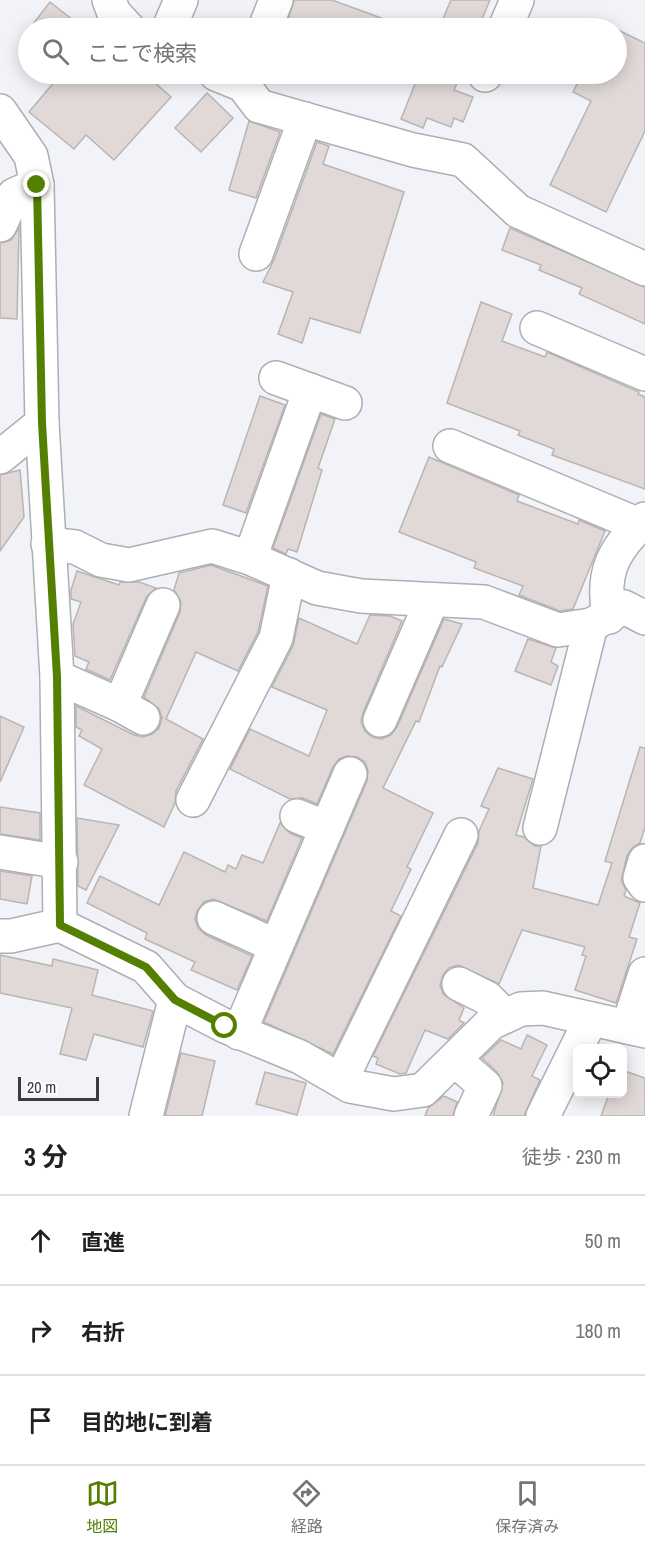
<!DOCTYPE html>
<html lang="ja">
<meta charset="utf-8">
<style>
body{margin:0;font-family:"Archivo Narrow","Noto Sans JP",sans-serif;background:#f6f6f6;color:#202124}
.controls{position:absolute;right:18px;bottom:18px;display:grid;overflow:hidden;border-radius:9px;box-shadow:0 3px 15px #0003}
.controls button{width:54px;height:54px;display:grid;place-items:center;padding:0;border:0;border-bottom:2px solid #e0e0e0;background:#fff;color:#202124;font:30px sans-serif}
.scale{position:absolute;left:18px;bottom:15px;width:81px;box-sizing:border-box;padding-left:6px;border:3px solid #3b3c3e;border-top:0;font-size:16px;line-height:21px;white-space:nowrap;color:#3b3c3e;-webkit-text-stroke:4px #fff;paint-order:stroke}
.stop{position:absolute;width:18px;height:18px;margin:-14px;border:4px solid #557f00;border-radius:50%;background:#fff}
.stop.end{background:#557f00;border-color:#fff;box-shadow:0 2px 6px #0008}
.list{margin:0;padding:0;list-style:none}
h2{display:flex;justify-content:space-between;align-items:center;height:78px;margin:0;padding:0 24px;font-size:26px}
h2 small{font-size:20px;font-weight:400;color:#757577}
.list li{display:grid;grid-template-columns:39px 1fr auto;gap:18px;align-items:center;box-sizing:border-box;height:90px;padding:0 24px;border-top:2px solid #e0e0e0}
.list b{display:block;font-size:22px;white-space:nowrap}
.list em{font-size:20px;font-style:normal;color:#757577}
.icon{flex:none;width:33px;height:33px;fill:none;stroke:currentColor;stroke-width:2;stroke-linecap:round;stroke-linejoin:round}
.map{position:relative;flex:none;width:645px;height:1116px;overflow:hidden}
.search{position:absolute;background:#fff;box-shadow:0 3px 15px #0003;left:18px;right:18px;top:18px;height:66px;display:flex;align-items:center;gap:15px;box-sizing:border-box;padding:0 21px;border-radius:33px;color:#757577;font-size:22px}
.sheet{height:348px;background:#fff}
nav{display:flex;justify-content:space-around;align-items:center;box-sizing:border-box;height:84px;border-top:2px solid #e0e0e0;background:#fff;font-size:16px;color:#757577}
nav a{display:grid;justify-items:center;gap:3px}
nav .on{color:#557f00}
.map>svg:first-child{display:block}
</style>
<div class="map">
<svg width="645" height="1116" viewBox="0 0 645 1116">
<rect width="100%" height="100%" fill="#f1f3f8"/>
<g fill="#e0d9d8" stroke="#bab4b3" stroke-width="1.5">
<polygon points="294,0 332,0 403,26 402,28 311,28 288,20"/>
<polygon points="451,0 490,0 478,28 439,28"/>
<polygon points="50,2 83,28 30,28"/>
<polygon points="616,29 645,43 645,131 606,212 550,185 591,101 573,92 582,74 616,74"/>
<polygon points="61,74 145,74 171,97 114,160 86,135 74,149 29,112"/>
<polygon points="419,74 461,74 454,90 473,97 463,122 454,118 451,127 427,118 423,128 401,119"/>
<polygon points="207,93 233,118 201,152 175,128"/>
<polygon points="249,121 280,132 256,198 229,190"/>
<polygon points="317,142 329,146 323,164 404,192 360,333 310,318 302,343 278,334 293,292 263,282 274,260"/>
<polygon points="19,228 17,319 0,318 0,243 11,240"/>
<polygon points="510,228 645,287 645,324 579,294 582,288 539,270 541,265 502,250"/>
<polygon points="481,302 512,314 502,341 545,357 547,352 639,392 638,394 645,397 645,489 552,455 554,449 518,435 520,431 447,403"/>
<polygon points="260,396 285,405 246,513 223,505"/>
<polygon points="321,414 335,419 318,468 322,470 297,552 288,549 286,554 273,548"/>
<polygon points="429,457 519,495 517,501 578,524 579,520 605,531 573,609 560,611 519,595 523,586 474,568 476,562 399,532"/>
<polygon points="20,470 24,517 0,551 0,475"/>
<polygon points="211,565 268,586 258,632 238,671 196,652 166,719 203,739 176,791 175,803 164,827 84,785 102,749 79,736 82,730 76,727 76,706 134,735 143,737 152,734 159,728 162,718 159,709 144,697 180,612 181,602 174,590 179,573"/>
<polygon points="77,571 119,585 120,582 139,582 156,588 146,598 110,680 86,669 89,662 75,656 73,624 81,602 71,599 71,590"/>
<polygon points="370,615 390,616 402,621 363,713 361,722 365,731 372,737 382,739 391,735 397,727 444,619 462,624 442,667 440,666 419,722 416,721 383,788 433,813 407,867 411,869 391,911 401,916 333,1054 264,1022 367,781 368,771 365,762 357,757 347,756 339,759 333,767 317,804 303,798 290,799 230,769 250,729 309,756 327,710 272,687 293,646 299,618 357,644"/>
<polygon points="528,639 556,648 551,662 558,666 551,685 515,671"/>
<polygon points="0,716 24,727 0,782"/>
<polygon points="640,747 645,748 645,827 640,843 632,848 627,856 621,881 626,890 624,896 640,903 629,937 637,939 616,1003 575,990 586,956 582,955 585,947 522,930 499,984 458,965 449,968 443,975 440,985 443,994 464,1008 459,1020 464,1023 448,1039 425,1030 406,1073 400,1074 376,1064 378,1058 373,1056 478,843 479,831 489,809 481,806 498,768 533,779 516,835 524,837 535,846 541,846 533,888 598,905 612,863 605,861"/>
<polygon points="0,807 40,813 40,840 0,834"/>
<polygon points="77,818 119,825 86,890 78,886"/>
<polygon points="280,823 290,833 302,838 267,921 213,899 204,902 197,911 195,919 198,928 206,935 252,956 237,990 191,970 195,962 145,939 147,933 87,903 100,876 159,905 184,852 225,872 228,865 236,869 242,855 263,863"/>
<polygon points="0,871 32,876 27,904 0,899"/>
<polygon points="0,955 52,966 53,959 98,970 92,995 153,1011 143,1047 94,1034 86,1060 60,1054 72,1008 0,993"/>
<polygon points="527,1035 547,1045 532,1076 540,1080 524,1116 493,1116 503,1083 497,1072 482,1058 501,1040 521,1049"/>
<polygon points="181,1053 215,1061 202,1116 165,1116"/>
<polygon points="622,1070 645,1078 645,1116 601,1116 609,1094 622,1094"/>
<polygon points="265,1072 306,1083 297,1115 256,1104"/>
<polygon points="444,1096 457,1102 453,1116 425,1116 428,1108"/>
</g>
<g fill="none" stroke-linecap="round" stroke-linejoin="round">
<defs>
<g id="minor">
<polyline points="109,0 114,13 128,28"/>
<polyline points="169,28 181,0"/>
<polyline points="265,28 276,0"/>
<polyline points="505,28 517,0"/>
<polyline points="216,74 243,85 259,106 413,150 463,160 518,211 645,269"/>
<polyline points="485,75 486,74"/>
<polyline points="0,111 31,156 37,185 42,423 57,677 60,925"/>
<polyline points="0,225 14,195 37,185"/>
<polyline points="256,254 305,119"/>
<polyline points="537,328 645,374"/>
<polyline points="276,378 345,403"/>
<polyline points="450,446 639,525"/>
<polyline points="0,457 42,423"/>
<polyline points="48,544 75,547 101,560 129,565 212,546 250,558 317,588 361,596 484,602 558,630 591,625 624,607 645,618"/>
<polyline points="250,558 310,390"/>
<path d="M609,617C601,571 613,551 645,519"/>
<polyline points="57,677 120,705 143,718"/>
<polyline points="120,705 163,605"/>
<polyline points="380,720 432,600"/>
<polyline points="193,800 276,638 289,575"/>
<polyline points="297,816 327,828"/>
<polyline points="540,828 591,625"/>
<polyline points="0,852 61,862"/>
<polyline points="645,861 640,878 645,885"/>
<polyline points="214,918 276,946"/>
<polyline points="0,936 11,936 60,925 146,967 175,1000 225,1026 300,1057 350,1086 394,1094 423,1090 491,1023 521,1009 543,1008 645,1031"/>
<polyline points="459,984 487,998 505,1016"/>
<polyline points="628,1027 645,974"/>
<polyline points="239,1033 350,774"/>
<polyline points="455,1060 485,1086 471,1116"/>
<polyline points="341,1080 461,835"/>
<polyline points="146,1116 175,1000"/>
<polyline points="543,1116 591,1019"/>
</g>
</defs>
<use href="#minor" stroke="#acafb3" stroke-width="36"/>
<use href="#minor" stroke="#fff" stroke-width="33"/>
</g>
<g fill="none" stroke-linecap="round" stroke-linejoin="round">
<polyline stroke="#557f00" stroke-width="8" points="37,185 42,423 57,677 60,925 146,967 175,1000 225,1026"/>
</g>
</svg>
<div class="controls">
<button><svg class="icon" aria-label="locate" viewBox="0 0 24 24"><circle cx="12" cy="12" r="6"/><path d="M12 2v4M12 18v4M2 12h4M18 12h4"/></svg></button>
</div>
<div class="scale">20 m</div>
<div class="stop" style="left:225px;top:1026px"></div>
<div class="stop end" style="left:37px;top:185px"></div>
<div class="search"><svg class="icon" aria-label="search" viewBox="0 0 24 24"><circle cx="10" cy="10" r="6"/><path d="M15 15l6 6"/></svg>ここで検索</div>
</div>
<section class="sheet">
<h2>3 分<small>徒歩 · 230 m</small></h2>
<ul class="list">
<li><svg class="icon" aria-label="ahead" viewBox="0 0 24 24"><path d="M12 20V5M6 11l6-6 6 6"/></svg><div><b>直進</b></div><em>50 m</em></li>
<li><svg class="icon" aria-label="right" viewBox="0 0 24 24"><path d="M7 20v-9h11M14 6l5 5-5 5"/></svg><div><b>右折</b></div><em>180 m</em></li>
<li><svg class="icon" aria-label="arrive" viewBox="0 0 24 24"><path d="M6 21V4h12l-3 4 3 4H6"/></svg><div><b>目的地に到着</b></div></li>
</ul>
</section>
<nav>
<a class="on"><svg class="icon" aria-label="map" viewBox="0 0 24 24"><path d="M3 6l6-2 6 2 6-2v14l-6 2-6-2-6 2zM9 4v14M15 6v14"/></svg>地図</a>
<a><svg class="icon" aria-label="directions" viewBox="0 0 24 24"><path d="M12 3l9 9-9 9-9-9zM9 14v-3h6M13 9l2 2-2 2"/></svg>経路</a>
<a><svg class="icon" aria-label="saved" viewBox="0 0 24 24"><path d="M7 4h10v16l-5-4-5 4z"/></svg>保存済み</a>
</nav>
